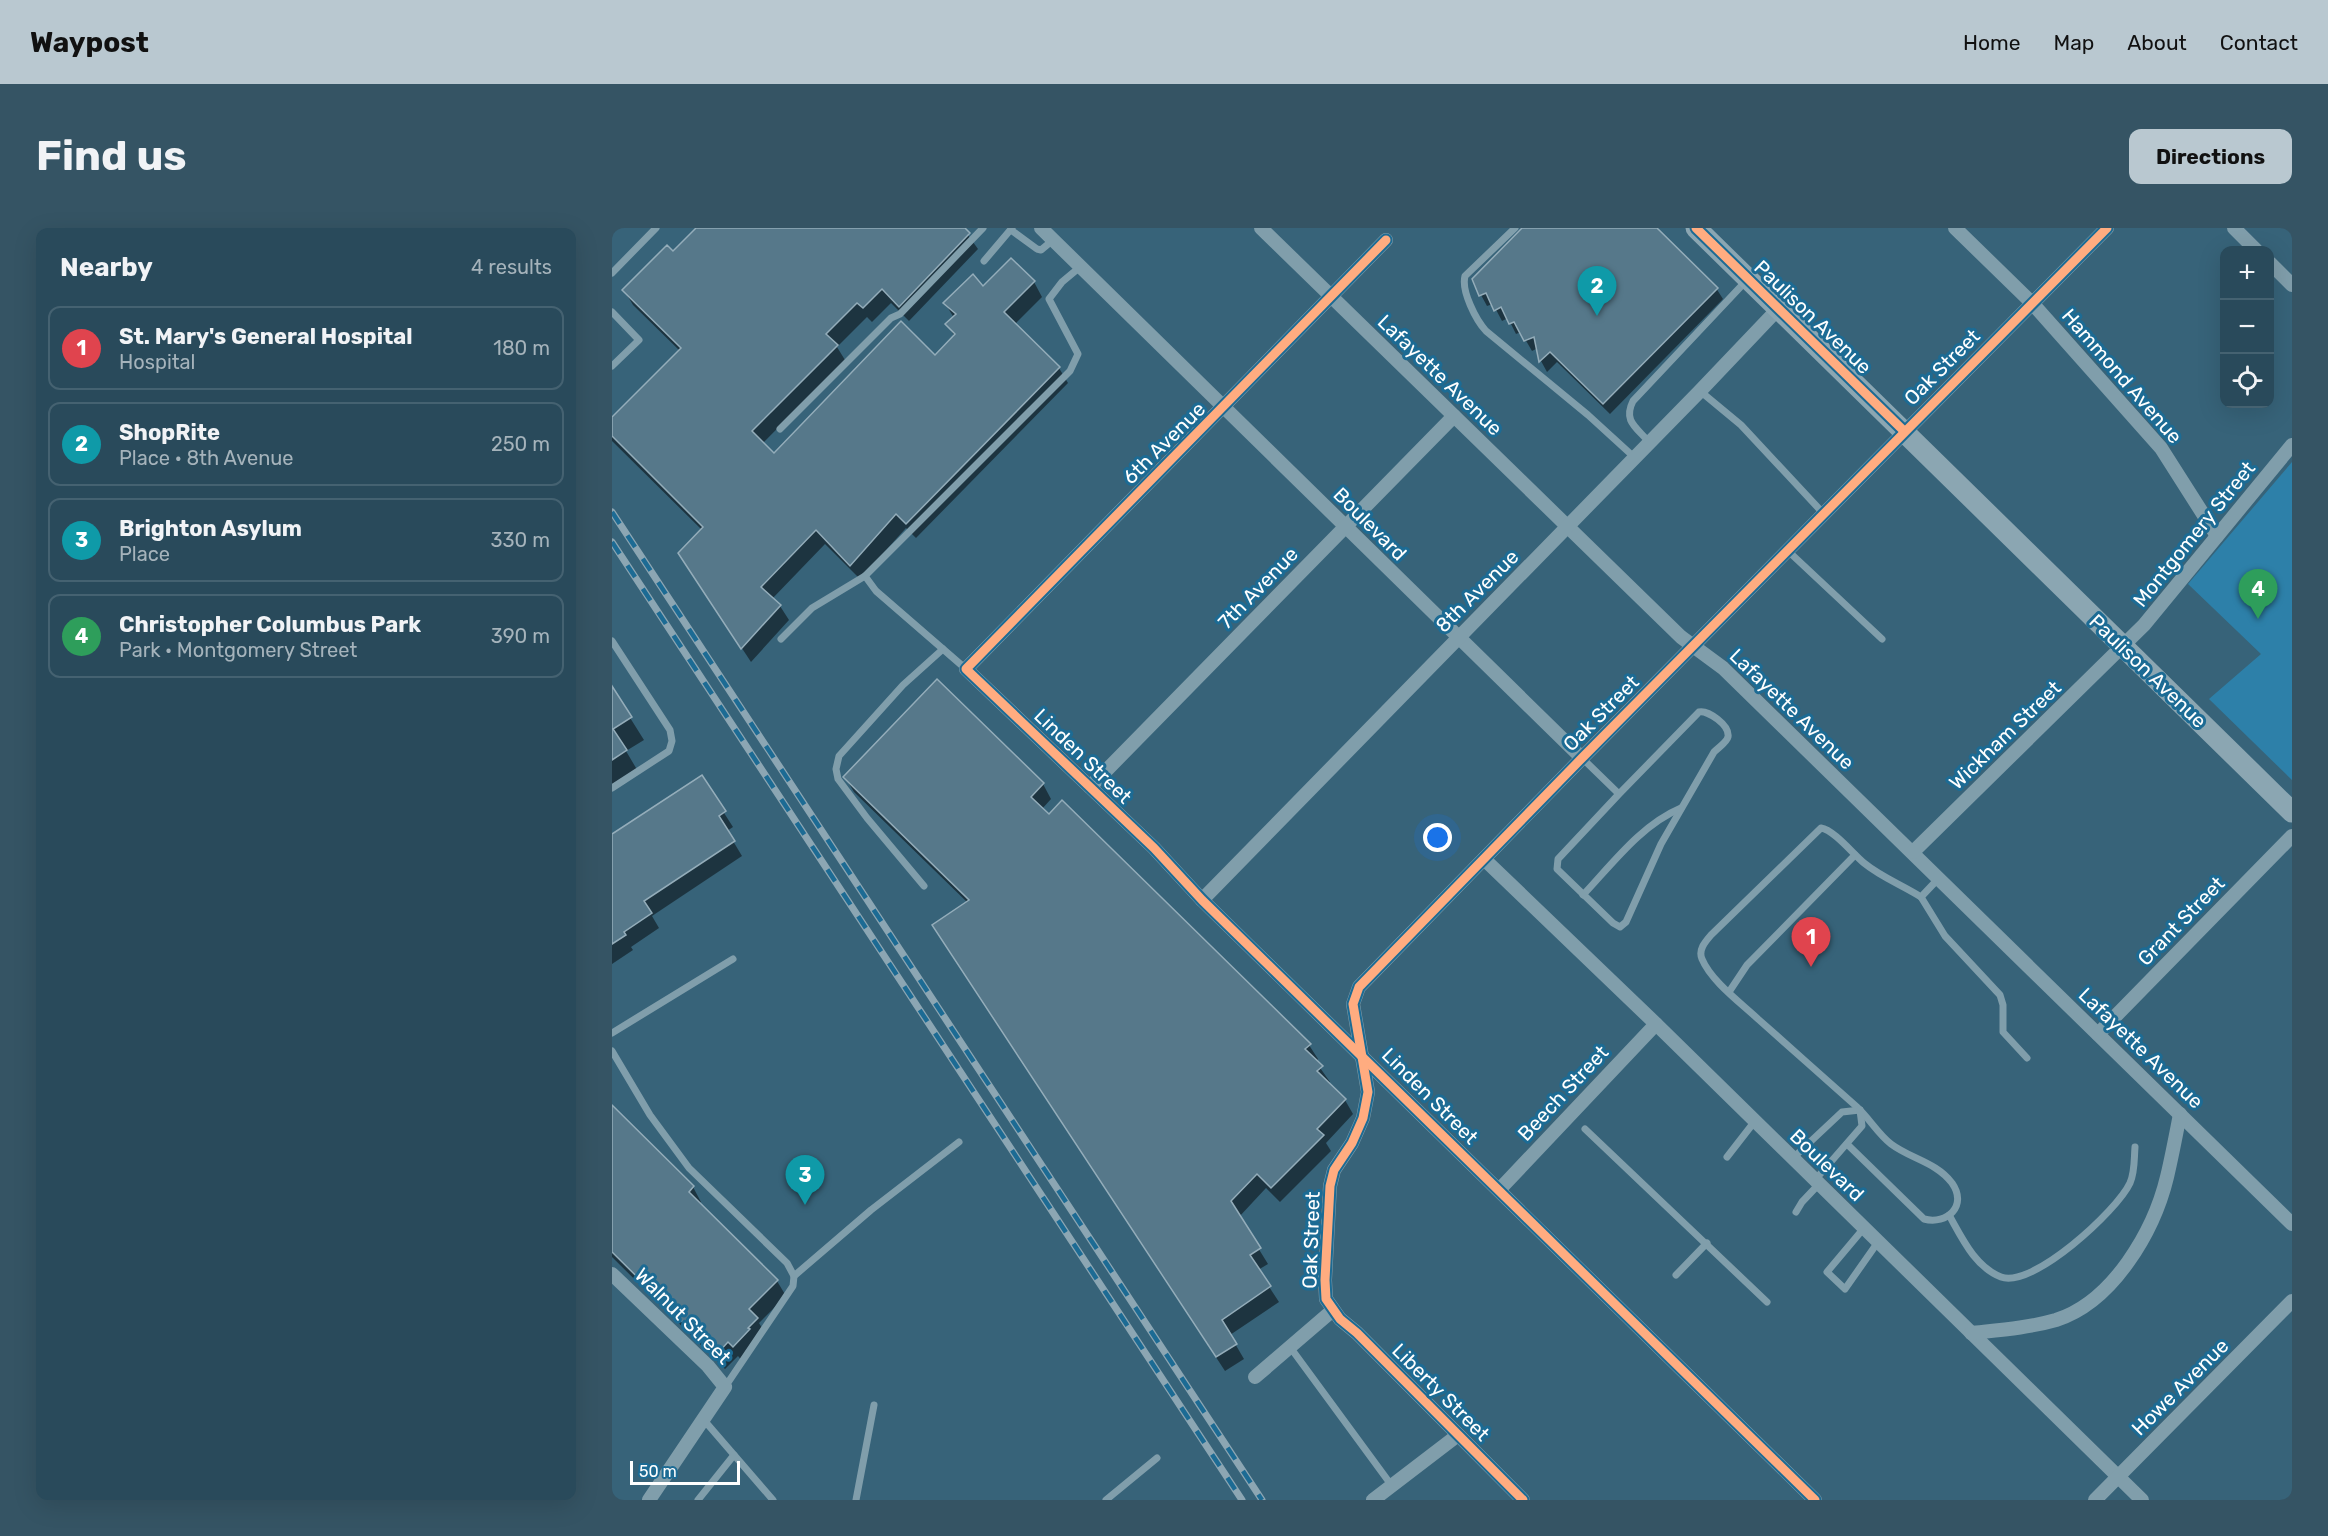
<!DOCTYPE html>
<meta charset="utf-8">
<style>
body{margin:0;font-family:Rubik,sans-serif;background:#355464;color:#f1f3f6}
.controls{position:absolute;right:18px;top:18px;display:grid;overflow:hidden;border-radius:12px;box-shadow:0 6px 24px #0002}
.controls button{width:54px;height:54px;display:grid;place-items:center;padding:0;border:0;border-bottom:2px solid #456271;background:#294a5b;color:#f1f3f6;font:30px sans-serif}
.scale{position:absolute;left:18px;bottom:15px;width:110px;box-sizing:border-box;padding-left:6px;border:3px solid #fff;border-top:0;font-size:16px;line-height:21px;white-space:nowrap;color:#fff;-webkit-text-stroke:4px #1c6b94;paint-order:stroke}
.you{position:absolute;left:826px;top:610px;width:21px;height:21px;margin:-15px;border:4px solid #fff;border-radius:50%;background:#1a73e8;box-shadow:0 0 0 9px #1a73e833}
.badge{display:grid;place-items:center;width:39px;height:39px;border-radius:50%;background:#b9c8d0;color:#fff;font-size:20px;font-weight:700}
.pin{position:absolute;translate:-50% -50px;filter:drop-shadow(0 2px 3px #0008)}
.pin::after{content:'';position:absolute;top:32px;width:21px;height:18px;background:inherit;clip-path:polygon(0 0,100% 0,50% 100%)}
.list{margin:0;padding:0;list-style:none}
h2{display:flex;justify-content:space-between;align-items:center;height:78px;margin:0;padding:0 24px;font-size:26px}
h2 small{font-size:20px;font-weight:400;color:#a5b3bb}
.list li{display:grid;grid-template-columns:39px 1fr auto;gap:18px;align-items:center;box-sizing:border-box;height:84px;margin:0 12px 12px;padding:0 12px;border:2px solid #456271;border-radius:12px}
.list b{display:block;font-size:22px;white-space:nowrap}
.list p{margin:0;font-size:20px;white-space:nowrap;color:#a5b3bb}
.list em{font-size:20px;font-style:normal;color:#a5b3bb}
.icon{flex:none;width:33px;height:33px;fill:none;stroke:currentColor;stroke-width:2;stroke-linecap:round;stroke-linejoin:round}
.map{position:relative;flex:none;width:1680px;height:1272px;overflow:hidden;border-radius:12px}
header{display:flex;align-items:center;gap:36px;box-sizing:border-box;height:84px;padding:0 30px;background:#b9c8d0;color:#111}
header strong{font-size:28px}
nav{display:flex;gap:33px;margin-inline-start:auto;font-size:21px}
.intro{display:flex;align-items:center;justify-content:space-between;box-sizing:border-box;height:144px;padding:0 36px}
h1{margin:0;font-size:42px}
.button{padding:15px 27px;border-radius:12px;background:#b9c8d0;color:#111;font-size:21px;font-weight:700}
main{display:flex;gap:36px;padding:0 36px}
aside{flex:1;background:#294a5b;border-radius:12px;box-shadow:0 6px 24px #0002}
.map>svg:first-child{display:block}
</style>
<header>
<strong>Waypost</strong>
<nav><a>Home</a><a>Map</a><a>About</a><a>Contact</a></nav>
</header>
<div class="intro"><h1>Find us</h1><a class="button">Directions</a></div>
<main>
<aside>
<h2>Nearby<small>4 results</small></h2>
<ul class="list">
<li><span class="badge" style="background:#e0444e">1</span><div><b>St. Mary's General Hospital</b><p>Hospital</p></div><em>180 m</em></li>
<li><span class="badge" style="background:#0f9aa8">2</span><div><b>ShopRite</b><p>Place · 8th Avenue</p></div><em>250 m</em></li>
<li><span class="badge" style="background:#0f9aa8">3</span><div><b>Brighton Asylum</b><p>Place</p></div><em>330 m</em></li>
<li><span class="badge" style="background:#2e9e5b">4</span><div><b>Christopher Columbus Park</b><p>Park · Montgomery Street</p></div><em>390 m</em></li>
</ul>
</aside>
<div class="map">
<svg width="1680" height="1272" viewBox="0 0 1680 1272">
<rect width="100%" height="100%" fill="#376379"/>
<polygon fill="#2d80a9" points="1680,234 1680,552 1597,471 1649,426 1576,356"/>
<g fill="#0007">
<polygon points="86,0 351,0 366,21 297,93 279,75 260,94 255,89 225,119 233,132 151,215 162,227 323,130 343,109 335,96 342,90 333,75 371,60 422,54 430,69 403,96 447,140 456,155 304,310 294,300 248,351 213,316 160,371 168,378 177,392 139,434 77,340 90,302 0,213 0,191 68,123 21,77 12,62 61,25"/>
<polygon points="912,0 1043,0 1104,60 1111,71 998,186 945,134 935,144 929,133 926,120 920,123 909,104 904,106 896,90 890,93 881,76 875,78 869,67"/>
<polygon points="326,454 431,556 439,571 430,581 697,817 706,831 704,834 718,854 716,856 733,872 741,886 714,915 719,923 668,974 654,960 627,989 656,1036 646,1042 667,1074 618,1107 632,1131 613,1143 331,712 356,675 242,564 233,549"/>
<polygon points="0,461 32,512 14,523 27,545 0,563"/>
<polygon points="89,549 121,599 115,603 130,628 40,688 47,700 19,719 21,722 0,736 0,608"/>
<polygon points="0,879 81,959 89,974 87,976 165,1053 174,1068 147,1095 153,1105 130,1133 126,1128 113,1141 0,1029"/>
</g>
<g fill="#56788a" stroke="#94adba" stroke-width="1.5">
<polygon points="84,0 353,0 358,5 287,79 270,61 251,80 245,75 214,106 226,117 140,203 162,225 289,93 323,127 343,106 333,96 344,86 331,75 361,46 371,58 399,30 423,53 392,84 448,139 294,296 284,286 238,338 204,302 149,359 169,377 129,421 66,325 91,299 0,208 0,189 69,120 10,62 55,17 61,23"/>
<polygon points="910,0 1045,0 1106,60 991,176 938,124 927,134 922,109 912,113 902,94 897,96 889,79 882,83 874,65 867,68 860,51"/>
<polygon points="325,451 432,555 419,569 437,586 450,572 699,816 693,821 711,838 705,843 734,871 705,901 712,907 659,960 645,946 619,973 649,1020 638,1027 659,1058 610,1092 625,1116 604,1129 320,697 357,672 231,549"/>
<polygon points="0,458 20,489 1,501 15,522 0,532"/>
<polygon points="90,547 114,583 107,588 123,613 32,673 40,685 12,704 14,707 0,716 0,606"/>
<polygon points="0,877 82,958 77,964 166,1052 137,1081 146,1090 136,1100 138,1101 121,1119 116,1114 104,1127 0,1024"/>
</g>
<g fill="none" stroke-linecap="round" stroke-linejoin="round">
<g stroke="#809eab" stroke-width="7">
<path d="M903,0L853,48C849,63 864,92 874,103L976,187L1022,229"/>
<polyline points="399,2 425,21 429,22 441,12"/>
<polyline points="372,33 400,0"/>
<polyline points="0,45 44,0"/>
<polyline points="0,84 27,112 0,138"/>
<polyline points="1088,163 1129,197 1211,285"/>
<polyline points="168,201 279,90 288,86 371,0"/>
<path d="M1037,214C1024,199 1011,193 1021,173L1134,53"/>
<polyline points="1175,322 1270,411"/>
<polyline points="253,348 264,363 354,441"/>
<polyline points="169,411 200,380 253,348 458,143 466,126 437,71 450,54 468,39"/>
<polyline points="0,413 58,502 60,513 57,523 0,560"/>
<path d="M970,530L1007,566L946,631L945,641L1001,695L1008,699L1014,694L1049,616L1102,524C1106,520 1115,514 1116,509C1118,497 1096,482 1087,484L1007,566"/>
<polyline points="312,658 255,590 226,551 224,541 227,528 291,457 331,421"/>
<path d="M971,667C1001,635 1029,597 1069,580"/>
<polyline points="1309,669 1333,708 1388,767 1391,777 1391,804 1415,830"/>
<polyline points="1117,764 1135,737 1243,627"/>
<polyline points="0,805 121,731"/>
<polyline points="0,823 38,887 77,940 175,1035 182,1048 181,1058 113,1159"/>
<polyline points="973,901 1155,1074"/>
<path d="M1235,916L1312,991C1335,997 1356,978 1340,955C1324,934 1299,931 1279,916C1266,906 1257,890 1245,879C1212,850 1179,820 1146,791C1129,775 1099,753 1090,731C1086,722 1093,714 1099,707L1209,600C1222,602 1241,626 1252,635C1269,649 1290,657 1309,669L1327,650"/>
<polyline points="1115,929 1143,893"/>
<polyline points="1181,930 1230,884 1248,882"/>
<polyline points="1203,952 1250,898 1248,882"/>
<polyline points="1184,984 1190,974 1207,956"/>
<path d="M1337,987C1350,1010 1363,1039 1389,1049C1420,1061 1505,983 1518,955C1523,944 1522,931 1523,919"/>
<polyline points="1252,1000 1215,1044 1233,1061 1266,1014"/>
<polyline points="1064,1047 1095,1015"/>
<polyline points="182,1048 259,982 347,914"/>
<polyline points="678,1119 780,1258"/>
<polyline points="91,1191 161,1272"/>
<polyline points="86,1272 122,1227"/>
<polyline points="244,1272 262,1177"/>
<polyline points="494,1272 545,1230"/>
</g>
<g stroke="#809eab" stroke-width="14">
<polyline points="429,0 970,530"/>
<polyline points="649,0 1069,409 1111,440 1680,996"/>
<polyline points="1343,0 1420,75 1549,220 1605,308"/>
<polyline points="1622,0 1644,22"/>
<polyline points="774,12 354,441 542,620 590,672 1203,1272"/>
<polyline points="1658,35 1680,57"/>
<polyline points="478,559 842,188"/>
<polyline points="1301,624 1532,397 1680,217"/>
<polyline points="872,631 1044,796 1530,1272"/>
<polyline points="590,672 1088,163 1166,81"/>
<polyline points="1486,806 1680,608"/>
<polyline points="887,962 1044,796"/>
<polyline points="0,1046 96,1138 113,1159 37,1272"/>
<path d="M1359,1105C1387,1102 1416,1100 1444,1092C1501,1074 1542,1003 1555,949C1560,928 1564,907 1568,886"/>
<polyline points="643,1149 721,1082"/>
<polyline points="761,1272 846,1207"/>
<polyline points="911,1272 745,1105 728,1091 714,1071 713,1052 718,958 722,942 740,915 751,890 756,864 741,776 747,759 970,530 1495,0"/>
<polyline points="1483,1272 1680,1073"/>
</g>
<polyline stroke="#8ba6b2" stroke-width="21" points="1084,0 1680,584"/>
<defs>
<g id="rail">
<polyline points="0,284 650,1272"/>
<polyline points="0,314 630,1272"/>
</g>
</defs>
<use href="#rail" stroke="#8ca6b3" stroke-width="7"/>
<use href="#rail" stroke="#1c6b94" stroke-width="4.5" stroke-dasharray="14" stroke-linecap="butt"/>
<defs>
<g id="cycleway">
<polyline points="1084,0 1292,203"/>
<polyline points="774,12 354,441 542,620 590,672 1203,1272"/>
<polyline points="911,1272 745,1105 728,1091 714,1071 713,1052 718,958 722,942 740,915 751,890 756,864 741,776 747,759 970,530 1495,0"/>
</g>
</defs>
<use href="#cycleway" stroke="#1c6b94" stroke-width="13"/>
<use href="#cycleway" stroke="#ffac80" stroke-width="9"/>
</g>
<g text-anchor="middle" stroke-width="6" stroke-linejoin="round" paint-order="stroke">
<g font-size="20" fill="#fff" stroke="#1c6b94">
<text transform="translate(1201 89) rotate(44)" y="7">Paulison Avenue</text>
<text transform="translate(1330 139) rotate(-45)" y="7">Oak Street</text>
<text transform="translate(828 147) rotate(44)" y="7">Lafayette Avenue</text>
<text transform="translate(1510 148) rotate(49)" y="7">Hammond Avenue</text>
<text transform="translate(552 215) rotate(-45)" y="7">6th Avenue</text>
<text transform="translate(758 296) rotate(45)" y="7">Boulevard</text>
<text transform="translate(1582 306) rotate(-51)" y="7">Montgomery Street</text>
<text transform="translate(646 360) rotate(-46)" y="7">7th Avenue</text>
<text transform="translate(865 363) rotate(-45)" y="7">8th Avenue</text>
<text transform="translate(1536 443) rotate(44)" y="7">Paulison Avenue</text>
<text transform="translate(1180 481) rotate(44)" y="7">Lafayette Avenue</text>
<text transform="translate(989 485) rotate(-45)" y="7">Oak Street</text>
<text transform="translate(1393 507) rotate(-44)" y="7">Wickham Street</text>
<text transform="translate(471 528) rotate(44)" y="7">Linden Street</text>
<text transform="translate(1569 693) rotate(-46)" y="7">Grant Street</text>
<text transform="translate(1529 820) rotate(44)" y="7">Lafayette Avenue</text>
<text transform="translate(951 865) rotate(-47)" y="7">Beech Street</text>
<text transform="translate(818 868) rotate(45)" y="7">Linden Street</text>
<text transform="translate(1215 937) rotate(44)" y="7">Boulevard</text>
<text transform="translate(699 1012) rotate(-88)" y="7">Oak Street</text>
<text transform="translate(71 1088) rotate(45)" y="7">Walnut Street</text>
<text transform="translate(1568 1159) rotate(-45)" y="7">Howe Avenue</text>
<text transform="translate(829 1164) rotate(45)" y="7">Liberty Street</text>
</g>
</g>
</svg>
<div class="controls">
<button>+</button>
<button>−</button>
<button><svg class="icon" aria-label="locate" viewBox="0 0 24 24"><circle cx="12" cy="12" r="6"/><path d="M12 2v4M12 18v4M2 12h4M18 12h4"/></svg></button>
</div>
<div class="scale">50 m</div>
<div class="you"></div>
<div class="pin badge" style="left:1199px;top:739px;background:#e0444e">1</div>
<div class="pin badge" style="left:985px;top:88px;background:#0f9aa8">2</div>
<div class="pin badge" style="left:193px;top:977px;background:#0f9aa8">3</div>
<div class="pin badge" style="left:1646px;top:391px;background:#2e9e5b">4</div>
</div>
</main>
